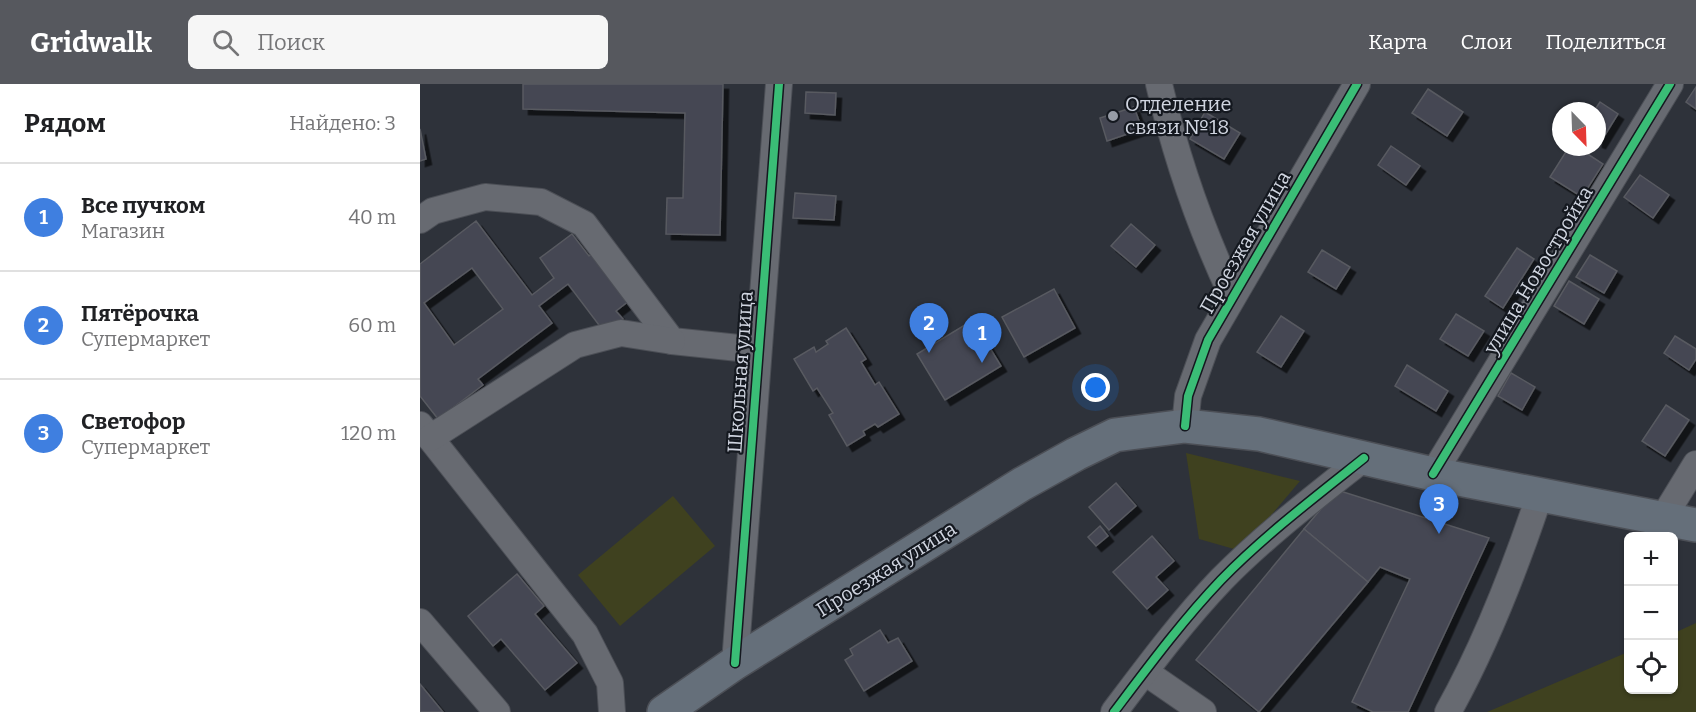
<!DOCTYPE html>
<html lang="ru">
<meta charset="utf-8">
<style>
body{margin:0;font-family:Bitter,serif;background:#f6f6f6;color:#202124}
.controls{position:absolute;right:18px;bottom:18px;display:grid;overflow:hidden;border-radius:9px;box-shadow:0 2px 4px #0004}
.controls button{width:54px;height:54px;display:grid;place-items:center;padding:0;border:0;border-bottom:2px solid #e0e0e0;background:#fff;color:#202124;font:30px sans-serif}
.compass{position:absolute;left:1132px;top:18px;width:54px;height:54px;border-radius:50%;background:#fff;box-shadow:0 2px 4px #0004;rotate:157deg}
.you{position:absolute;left:676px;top:304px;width:21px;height:21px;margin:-15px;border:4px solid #fff;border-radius:50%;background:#1a73e8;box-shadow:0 0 0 9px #1a73e833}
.badge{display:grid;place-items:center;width:39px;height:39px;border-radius:50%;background:#56585e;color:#fff;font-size:20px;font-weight:700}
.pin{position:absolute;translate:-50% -50px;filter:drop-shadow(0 2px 3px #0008)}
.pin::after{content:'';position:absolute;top:32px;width:21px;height:18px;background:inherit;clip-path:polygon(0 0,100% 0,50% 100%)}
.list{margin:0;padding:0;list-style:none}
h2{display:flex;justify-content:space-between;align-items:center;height:78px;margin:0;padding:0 24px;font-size:26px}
h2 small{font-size:20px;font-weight:400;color:#757577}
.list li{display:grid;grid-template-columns:39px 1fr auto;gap:18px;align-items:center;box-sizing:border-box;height:108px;padding:0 24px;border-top:2px solid #e0e0e0}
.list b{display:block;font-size:22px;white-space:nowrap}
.list p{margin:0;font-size:20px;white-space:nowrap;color:#757577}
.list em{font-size:20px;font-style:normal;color:#757577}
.icon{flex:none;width:33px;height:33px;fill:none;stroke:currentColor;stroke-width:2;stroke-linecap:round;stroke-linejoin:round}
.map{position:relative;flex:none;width:1276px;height:628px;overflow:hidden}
header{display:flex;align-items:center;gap:36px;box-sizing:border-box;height:84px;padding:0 30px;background:#56585e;color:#fff}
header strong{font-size:28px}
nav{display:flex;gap:33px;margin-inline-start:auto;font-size:21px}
.search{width:420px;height:54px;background:#f6f6f6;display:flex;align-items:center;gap:15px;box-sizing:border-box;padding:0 21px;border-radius:9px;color:#757577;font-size:22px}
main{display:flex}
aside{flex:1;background:#fff}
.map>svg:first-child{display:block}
</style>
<header>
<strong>Gridwalk</strong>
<div class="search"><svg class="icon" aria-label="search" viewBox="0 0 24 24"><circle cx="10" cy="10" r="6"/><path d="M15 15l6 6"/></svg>Поиск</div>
<nav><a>Карта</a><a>Слои</a><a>Поделиться</a></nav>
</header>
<main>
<aside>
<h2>Рядом<small>Найдено: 3</small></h2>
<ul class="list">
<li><span class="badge" style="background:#3f7fe0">1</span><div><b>Все пучком</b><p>Магазин</p></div><em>40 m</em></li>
<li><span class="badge" style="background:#3f7fe0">2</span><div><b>Пятёрочка</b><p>Супермаркет</p></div><em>60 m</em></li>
<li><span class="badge" style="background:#3f7fe0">3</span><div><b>Светофор</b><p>Супермаркет</p></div><em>120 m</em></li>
</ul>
</aside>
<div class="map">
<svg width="1276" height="628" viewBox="0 0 1276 628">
<defs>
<filter id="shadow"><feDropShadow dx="5.5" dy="5.5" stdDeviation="0" flood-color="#0009"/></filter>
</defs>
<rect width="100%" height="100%" fill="#2e323a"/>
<g fill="#3f411f">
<polygon points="766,369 880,397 821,467 779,455"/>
<polygon points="253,412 295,462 200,542 158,491"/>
<polygon points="1276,539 1276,628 1067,628 1208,568 1208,606 1254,606 1254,549"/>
</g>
<g fill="#454652" stroke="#585a61" stroke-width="1.5" fill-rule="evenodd" filter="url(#shadow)">
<polygon points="103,0 303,0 300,151 246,150 247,114 263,114 265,29 103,25"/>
<polygon points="1276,3 1276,25 1266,18"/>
<polygon points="1008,5 1043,28 1027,52 992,29"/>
<polygon points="386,8 416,9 415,31 385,29"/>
<polygon points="1180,18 1198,30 1180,59 1177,58 1177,27 1174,27"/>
<polygon points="714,23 722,45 687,57 680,34"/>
<polygon points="785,28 820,49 804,75 770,55"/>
<polygon points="0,45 6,75 0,77"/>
<polygon points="971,62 1000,82 986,101 958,81"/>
<polygon points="1149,63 1157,63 1183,80 1162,113 1130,93"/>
<polygon points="1220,91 1249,111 1233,134 1204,113"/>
<polygon points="375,109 416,112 414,136 373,134"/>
<path d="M56,137L112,211L134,194L120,174L152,150L169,172L174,168L210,216L196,227L203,235L185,249L148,200L119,222L132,239L58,295L63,301L18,335L0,312V180ZM52,184L83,225L34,261L4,219Z"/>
<polygon points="711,140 735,161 716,183 691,162"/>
<polygon points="1097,164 1114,175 1083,224 1065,212"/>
<polygon points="902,166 930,183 916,205 888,188"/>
<polygon points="1170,171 1197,187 1184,209 1156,193"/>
<polygon points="1149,197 1179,215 1164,240 1134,222"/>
<polygon points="634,205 655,244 604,273 582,233"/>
<polygon points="1036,230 1064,247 1048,272 1020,255"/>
<polygon points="861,232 884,247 861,283 837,268"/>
<polygon points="553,236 581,282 525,316 497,270"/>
<polygon points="426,244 446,275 441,278 455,301 459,298 479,330 458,343 455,340 443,347 445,351 427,362 409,331 413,329 397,304 393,307 374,275 394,263 396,268 408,260 406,257"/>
<polygon points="1255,252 1276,265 1276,275 1269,286 1244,269"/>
<polygon points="987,281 1028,307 1016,327 975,302"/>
<polygon points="1091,289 1115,303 1102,326 1078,312"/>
<polygon points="1246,321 1269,336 1245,372 1222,357"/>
<polygon points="696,399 716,422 689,446 669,423"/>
<polygon points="917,406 1069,454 988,628 953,628 932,618 990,495 960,483 948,498 884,445"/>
<polygon points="680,442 688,452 676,462 668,453"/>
<polygon points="884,445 948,498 839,628 776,576"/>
<polygon points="732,452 754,477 736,493 748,506 727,525 693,488"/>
<polygon points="97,490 124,522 115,530 157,579 125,606 81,555 73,562 48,532"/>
<polygon points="460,546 468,559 478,554 492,577 444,607 425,576 433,571 430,565"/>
<polygon points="0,600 23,628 0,628"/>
</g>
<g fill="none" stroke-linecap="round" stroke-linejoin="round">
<defs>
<g id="minor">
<path d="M739,0C756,73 780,143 812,211"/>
<polyline points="0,136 13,127 65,113 121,118 164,140 252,257 338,266"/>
<polyline points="0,341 165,550 190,599 192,628"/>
<polyline points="765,342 768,312 788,256 937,0"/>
<polyline points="10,354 155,261 201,249 252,257"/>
<polyline points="1013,390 1250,0"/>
<polyline points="1243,434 1276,380"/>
<polyline points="0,538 77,628"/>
<polyline points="315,579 359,0"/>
<polyline points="725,588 783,628"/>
<path d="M694,628C728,583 762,537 801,496C844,452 895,413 944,374"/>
<path d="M1028,628C1066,560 1095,485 1120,410"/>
</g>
<polyline id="major" points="244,628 315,579 602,400 656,370 695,351 765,342 839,350 1013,390 1276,441"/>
</defs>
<use href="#minor" stroke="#4c4f56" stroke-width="28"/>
<use href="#major" stroke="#4c4f56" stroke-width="36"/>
<use href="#minor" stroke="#676a71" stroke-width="26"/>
<use href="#major" stroke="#656f7a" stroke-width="33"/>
<defs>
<g id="cycleway">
<polyline points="765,342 768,312 788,256 937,0"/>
<polyline points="1013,390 1250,0"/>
<polyline points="315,579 359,0"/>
<path d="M694,628C728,583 762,537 801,496C844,452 895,413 944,374"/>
</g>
</defs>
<use href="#cycleway" stroke="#14181f" stroke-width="11"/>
<use href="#cycleway" stroke="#3abd76" stroke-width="8"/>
</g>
<circle fill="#979ca6" stroke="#14181f" stroke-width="2" cx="693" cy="32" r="6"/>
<g text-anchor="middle" stroke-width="4.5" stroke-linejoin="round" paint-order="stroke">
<g font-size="20" fill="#d0d5e0" stroke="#14181f" text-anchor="start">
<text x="705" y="27">Отделение<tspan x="705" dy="23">связи №18</tspan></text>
</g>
<g font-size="20" fill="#d0d5e0" stroke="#14181f">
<text transform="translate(825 158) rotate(-60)" y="7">Проезжая улица</text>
<text transform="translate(1118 186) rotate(-59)" y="7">улица Новостройка</text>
<text transform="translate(320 288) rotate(-86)" y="7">Школьная улица</text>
<text transform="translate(466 485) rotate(-32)" y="7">Проезжая улица</text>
</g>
</g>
</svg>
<div class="controls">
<button>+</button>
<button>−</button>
<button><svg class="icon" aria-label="locate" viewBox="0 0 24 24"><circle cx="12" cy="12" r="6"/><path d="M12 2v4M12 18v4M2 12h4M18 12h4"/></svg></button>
</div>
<svg class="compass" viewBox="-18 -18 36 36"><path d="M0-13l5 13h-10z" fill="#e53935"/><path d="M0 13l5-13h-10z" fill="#757577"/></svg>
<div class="you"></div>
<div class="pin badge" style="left:562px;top:279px;background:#3f7fe0">1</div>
<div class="pin badge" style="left:509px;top:269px;background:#3f7fe0">2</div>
<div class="pin badge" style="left:1019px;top:450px;background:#3f7fe0">3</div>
</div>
</main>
